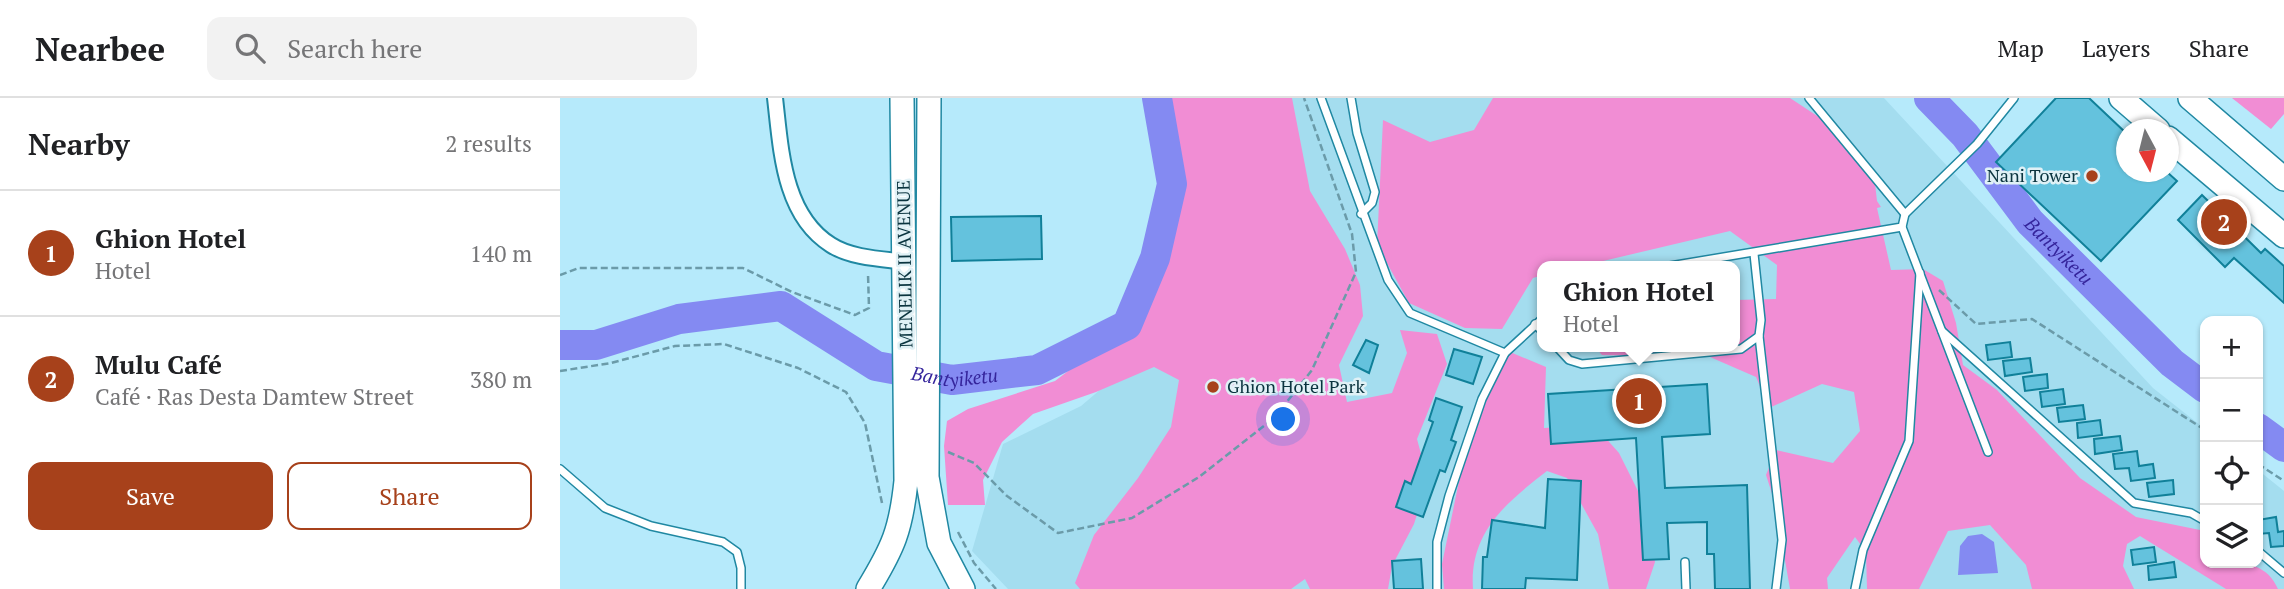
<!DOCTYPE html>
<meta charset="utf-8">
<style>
body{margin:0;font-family:"PT Serif",serif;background:#f2f2f2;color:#202124}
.controls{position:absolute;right:21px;bottom:21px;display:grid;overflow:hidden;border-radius:14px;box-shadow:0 2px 5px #0004}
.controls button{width:63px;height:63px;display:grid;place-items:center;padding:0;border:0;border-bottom:2px solid #e0e0e0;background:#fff;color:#202124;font:35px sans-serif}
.compass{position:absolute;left:1556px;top:21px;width:63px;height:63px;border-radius:50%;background:#fff;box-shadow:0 2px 5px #0004;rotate:173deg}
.you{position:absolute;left:724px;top:322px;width:24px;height:24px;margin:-18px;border:5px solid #fff;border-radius:50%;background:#1a73e8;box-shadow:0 0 0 10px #1a73e833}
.badge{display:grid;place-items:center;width:46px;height:46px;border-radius:50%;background:#a7411b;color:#fff;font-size:23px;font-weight:700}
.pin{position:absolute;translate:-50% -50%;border:4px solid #fff;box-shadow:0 2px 7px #0006}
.popup{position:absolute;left:977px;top:163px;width:203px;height:91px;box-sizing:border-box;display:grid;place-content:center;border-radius:14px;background:#fff;filter:drop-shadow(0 2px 5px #0005);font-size:23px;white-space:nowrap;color:#757577}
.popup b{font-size:26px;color:#202124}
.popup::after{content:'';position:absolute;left:50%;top:100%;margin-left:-14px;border:14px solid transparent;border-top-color:#fff}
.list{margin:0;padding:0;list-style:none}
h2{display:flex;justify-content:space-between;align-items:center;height:91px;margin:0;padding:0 28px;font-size:30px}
h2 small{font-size:23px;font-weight:400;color:#757577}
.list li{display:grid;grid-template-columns:46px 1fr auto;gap:21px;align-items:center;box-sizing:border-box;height:126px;padding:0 28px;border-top:2px solid #e0e0e0}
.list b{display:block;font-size:26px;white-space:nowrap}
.list p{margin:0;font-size:23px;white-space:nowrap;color:#757577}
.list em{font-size:23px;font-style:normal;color:#757577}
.actions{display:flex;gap:14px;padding:21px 28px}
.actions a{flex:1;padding:16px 0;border:2px solid #a7411b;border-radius:14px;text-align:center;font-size:24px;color:#a7411b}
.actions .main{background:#a7411b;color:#fff}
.icon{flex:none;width:38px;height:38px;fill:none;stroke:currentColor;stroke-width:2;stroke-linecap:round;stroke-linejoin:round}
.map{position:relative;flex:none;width:1724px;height:491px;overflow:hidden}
header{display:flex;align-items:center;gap:42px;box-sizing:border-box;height:98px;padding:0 35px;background:#fff;border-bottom:2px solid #e0e0e0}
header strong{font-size:33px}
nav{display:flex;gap:38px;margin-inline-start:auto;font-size:24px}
.search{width:490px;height:63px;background:#f2f2f2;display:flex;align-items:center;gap:18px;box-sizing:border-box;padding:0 24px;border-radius:14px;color:#757577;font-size:26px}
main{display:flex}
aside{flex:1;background:#fff}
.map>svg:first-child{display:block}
</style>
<header>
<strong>Nearbee</strong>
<div class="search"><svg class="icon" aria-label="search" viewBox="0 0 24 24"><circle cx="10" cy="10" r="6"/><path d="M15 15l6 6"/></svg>Search here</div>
<nav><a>Map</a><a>Layers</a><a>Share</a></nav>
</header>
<main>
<aside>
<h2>Nearby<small>2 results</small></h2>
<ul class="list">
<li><span class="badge">1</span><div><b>Ghion Hotel</b><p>Hotel</p></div><em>140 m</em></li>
<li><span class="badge">2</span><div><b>Mulu Café</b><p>Café · Ras Desta Damtew Street</p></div><em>380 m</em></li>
</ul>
<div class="actions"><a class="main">Save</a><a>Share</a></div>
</aside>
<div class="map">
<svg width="1724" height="491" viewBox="0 0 1724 491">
<rect width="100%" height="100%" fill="#b6eafb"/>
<path fill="#a4ddef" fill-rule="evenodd" d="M627,0H1324L1593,290L1645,331V465H1698V372L1724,393V491H448L412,453L443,346L521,308L588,251ZM983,168H1175V249H983Z"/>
<g fill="#f18dd4">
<polygon points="593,0 732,0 750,93 785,151 800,187 803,218 779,267 787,304 832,295 847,255 840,232 877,236 887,266 857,341 868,382 854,426 832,468 828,491 750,491 745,481 731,491 520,491 515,485 534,437 578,380 611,329 619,282 594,269 536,294 473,316 442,344 423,382 425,407 388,407 384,348 387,323 408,311 495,283 550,241 590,189 603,116 595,51"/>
<path d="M933,0H1230L1286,37L1314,77L1317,103L1321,109L1317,110L1331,172L1363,171L1383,183L1396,225L1403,267L1437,292L1520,380L1576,419L1645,433V465C1674,465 1705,460 1718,491H1666L1580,438L1567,446L1563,468L1574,491H1472L1466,467L1430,427L1388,433L1359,491H1307L1306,454L1295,439L1267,480L1268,491H1230L1215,405L1206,377L1216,352L1273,365L1300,333L1294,294L1262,286L1209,310L1196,279L1150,259L1042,257L1035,249H1175V202L1216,201L1217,167L1170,133L1022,168H983V177L973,180L942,231L905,230L849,205L817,147L823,22L870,44L914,32Z"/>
<polygon points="1672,0 1724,0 1724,16 1711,31"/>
<path d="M950,254L986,269L984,330L1034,327L1059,355L1085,407L1095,464L1086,491H1049L1038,436L1007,380L987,373C947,404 909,434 913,491H884L882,466L905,354L924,304Z"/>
</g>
<polygon fill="#848af2" points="1422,436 1434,444 1438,475 1398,477 1400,448 1408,438"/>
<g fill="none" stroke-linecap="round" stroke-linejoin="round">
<g stroke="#848af2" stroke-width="30">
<path id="s1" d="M1369,0L1405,37L1470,124L1612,265L1645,290"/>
<path id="s2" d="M0,247H36L119,221L221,208L316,268L392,282L477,272L567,227L595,160L612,86L597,0"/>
<polyline points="1698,330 1724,349"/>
</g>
</g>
<g fill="#64c2dd" stroke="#108099" stroke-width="2">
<polygon points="1496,0 1529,0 1566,35 1566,74 1607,74 1617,83 1541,163 1436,64"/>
<polygon points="1642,97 1701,155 1705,151 1724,168 1724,205 1674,160 1665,169 1618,122"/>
<polygon points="481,118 482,161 392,163 391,119"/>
<polygon points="806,242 818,247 809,275 793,267"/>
<polygon points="1450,244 1452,259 1428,262 1426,247"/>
<polygon points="894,251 922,259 913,286 886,277"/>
<polygon points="1470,260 1472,274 1445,278 1443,263"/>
<polygon points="1487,276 1488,290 1465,293 1463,279"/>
<polygon points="1147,286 1150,336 1102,339 1105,390 1187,387 1190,491 1155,491 1154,456 1147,456 1147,424 1107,425 1109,461 1083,462 1076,340 991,346 988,296"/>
<polygon points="1503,291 1505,306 1482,309 1480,294"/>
<polygon points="876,300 902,309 891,342 896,344 885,374 880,372 863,419 836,409 845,383 851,386 873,324 869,322"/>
<polygon points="1523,307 1525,321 1499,324 1497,310"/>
<polygon points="1540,322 1542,337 1518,340 1517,325"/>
<polygon points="1560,338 1562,352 1535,356 1534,341"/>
<polygon points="1577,353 1579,368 1593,366 1595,380 1571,383 1569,370 1555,371 1553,356"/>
<polygon points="988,381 1021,383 1017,482 966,480 965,491 922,491 923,459 927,459 932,422 985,430"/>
<polygon points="1613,382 1614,396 1589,399 1587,385"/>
<polygon points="1716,419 1718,434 1724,433 1724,448 1711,449 1709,435 1698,436 1698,422"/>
<polygon points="1594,449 1596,464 1573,467 1571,452"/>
<polygon points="861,461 863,491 834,491 832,463"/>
<polygon points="1614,464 1616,479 1589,482 1588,468"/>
</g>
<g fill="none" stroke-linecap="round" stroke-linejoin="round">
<defs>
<g id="lane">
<polyline points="761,0 828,182 850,215 945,255"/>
<polyline points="791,0 797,35 815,94 812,105 801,116"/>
<polyline points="1249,0 1345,116"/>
<polyline points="1342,129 1428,354"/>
<polyline points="1110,168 1342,129 1345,116 1417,46 1454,0"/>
<polyline points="975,226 983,234"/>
<polyline points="1382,233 1574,405 1631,415 1645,423"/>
<polyline points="1199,238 1222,442 1216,491"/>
<polyline points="997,249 1009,262 1022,266 1181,251 1199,238 1201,222 1194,156"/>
<polyline points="0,371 45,410 91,428 163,444 177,454 181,470 181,491"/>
<polyline points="1698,453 1724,475"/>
<polyline points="1125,464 1126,491"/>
<polyline points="877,491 877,444 889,398 922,301 945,255 983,220"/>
<polyline points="1295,491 1303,452 1349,343 1360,175"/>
</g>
<path id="street" d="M215,0C221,51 223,117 271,147C291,160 322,161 346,164"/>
<g id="primary">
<polyline points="369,0 367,379 379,445 403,491"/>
<polyline points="1561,0 1598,32"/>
<polyline points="1630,0 1724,81"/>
<polyline points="1608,40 1724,138"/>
<path d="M308,491C333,450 341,432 346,383L342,0"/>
</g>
</defs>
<use href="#lane" stroke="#2088a2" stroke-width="10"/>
<use href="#street" stroke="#2088a2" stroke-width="18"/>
<use href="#primary" stroke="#2088a2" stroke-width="26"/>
<g stroke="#6b9ba9" stroke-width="2.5" stroke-dasharray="7 3.5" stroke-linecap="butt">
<polyline points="0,177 19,170 183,170 232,194 295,217 309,210 308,176"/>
<polyline points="1379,192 1416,226 1472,221 1645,332"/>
<polyline points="0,273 51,265 115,248 164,246 238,270 286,294 305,325 322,405"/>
<polyline points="388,354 414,365 447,398 498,435 572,420 639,379 714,320 752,272 796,174 792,136 744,0"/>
<polyline points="1698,366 1724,383"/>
<polyline points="398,434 414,465 436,491"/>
</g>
<use href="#lane" stroke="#fff" stroke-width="7"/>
<use href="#street" stroke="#fff" stroke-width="14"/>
<use href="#primary" stroke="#fff" stroke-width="23"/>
</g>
<g fill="#a7411b" stroke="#e0f1f6" stroke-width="2.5">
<circle cx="1532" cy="78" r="7"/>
<circle cx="653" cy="289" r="7"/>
</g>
<g text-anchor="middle" stroke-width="5" stroke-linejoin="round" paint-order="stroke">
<g font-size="18" fill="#0a343f" stroke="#e0f1f6" text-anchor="end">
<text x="1518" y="84">Nani Tower</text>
<text x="667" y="295" text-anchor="start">Ghion Hotel Park</text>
</g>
<g font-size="18" fill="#0a343f" stroke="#e0f1f6">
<text transform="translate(345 166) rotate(-91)" y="6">MENELIK II AVENUE</text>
</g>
<g font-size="19" font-style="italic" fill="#35259c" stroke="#e0f1f6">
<text dy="7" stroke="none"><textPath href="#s1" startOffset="201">Bantyiketu</textPath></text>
<text dy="7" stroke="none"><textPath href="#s2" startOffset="418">Bantyiketu</textPath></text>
</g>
</g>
</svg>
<div class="controls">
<button>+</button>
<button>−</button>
<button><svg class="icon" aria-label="locate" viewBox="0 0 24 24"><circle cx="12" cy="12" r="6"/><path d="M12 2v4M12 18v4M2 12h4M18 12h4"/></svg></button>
<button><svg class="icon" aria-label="layers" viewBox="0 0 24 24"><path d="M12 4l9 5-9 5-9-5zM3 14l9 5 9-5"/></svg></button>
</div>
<svg class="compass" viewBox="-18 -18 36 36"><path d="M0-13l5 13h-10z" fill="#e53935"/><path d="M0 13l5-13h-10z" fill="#757577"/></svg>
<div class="you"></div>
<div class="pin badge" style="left:1079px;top:303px">1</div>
<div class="popup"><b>Ghion Hotel</b>Hotel</div>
<div class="pin badge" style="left:1664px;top:124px">2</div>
</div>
</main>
